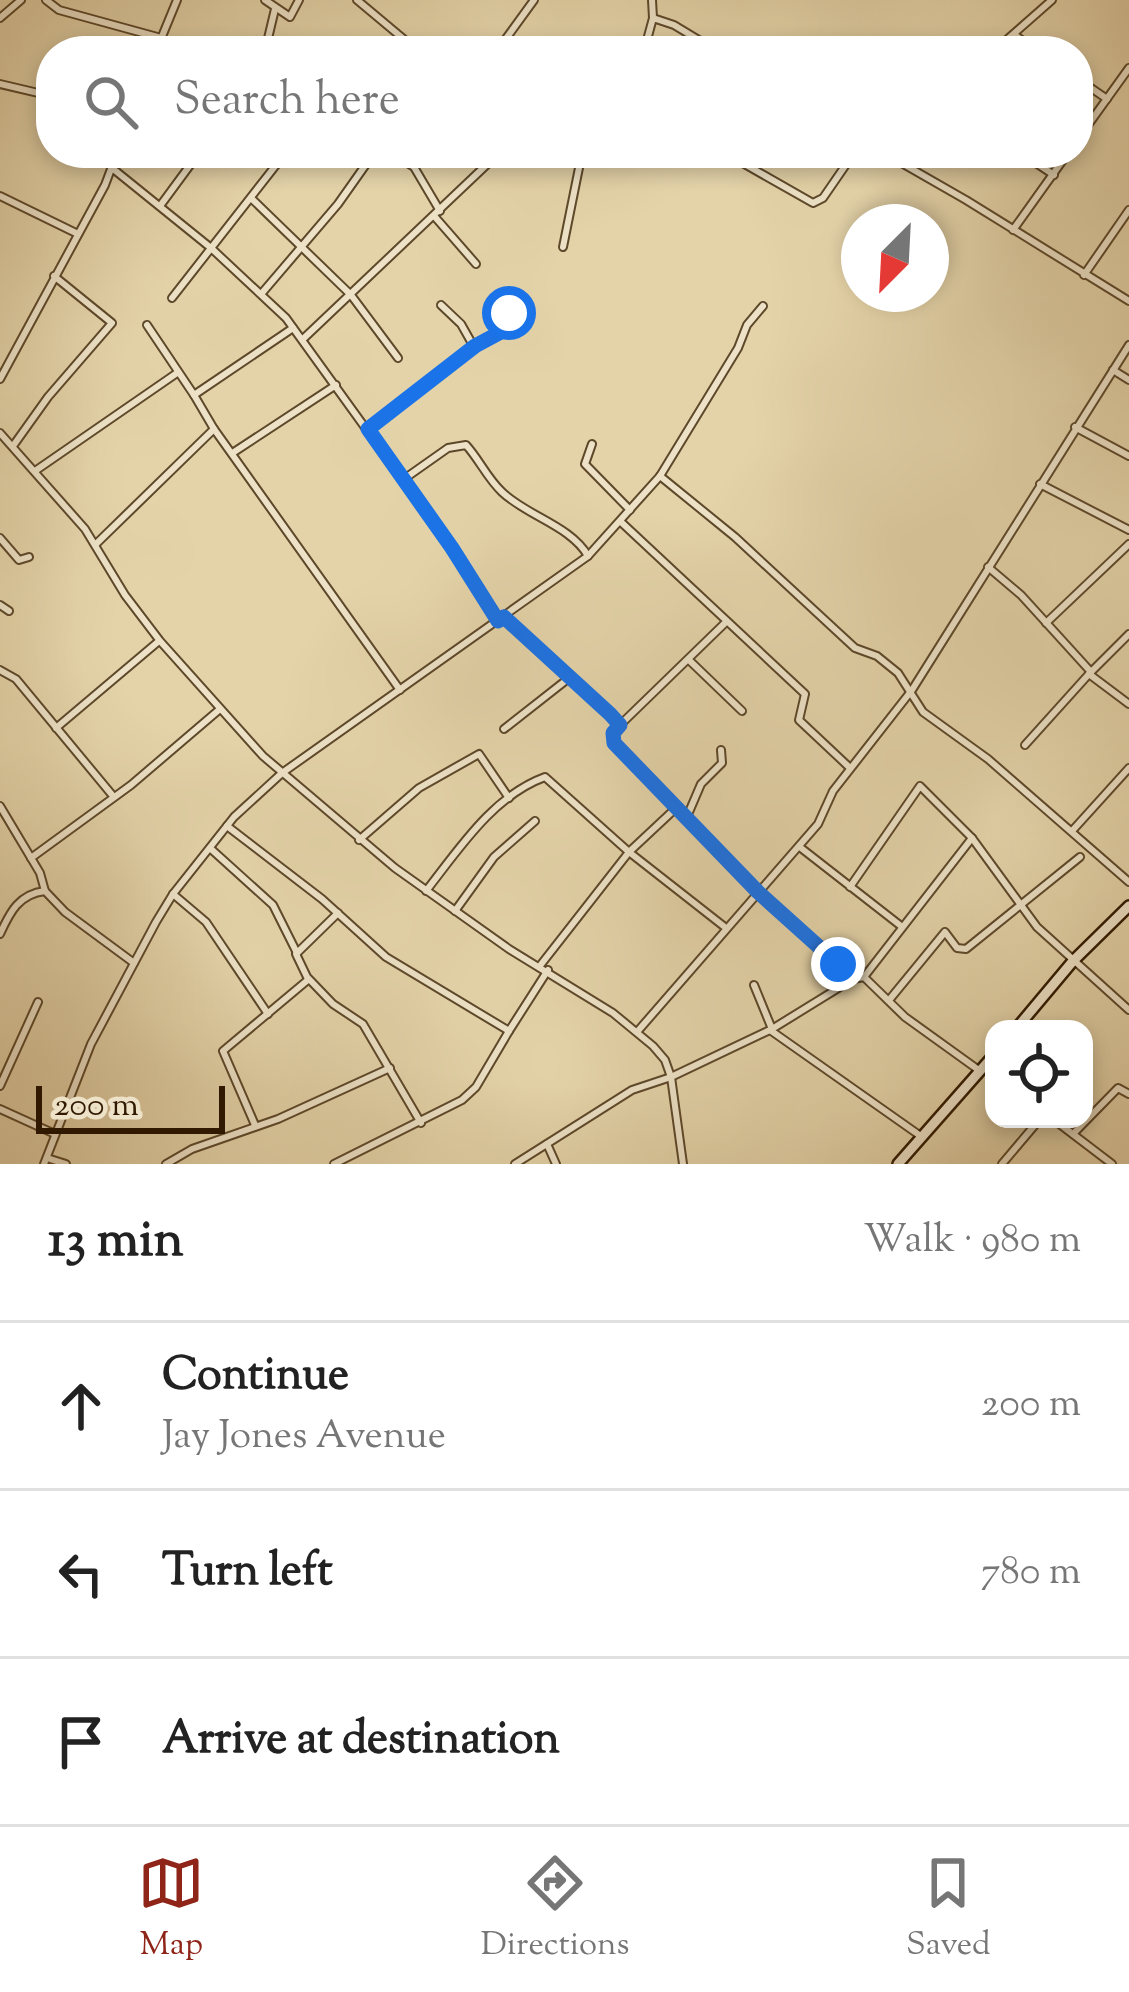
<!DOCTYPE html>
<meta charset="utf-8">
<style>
body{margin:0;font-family:"Sorts Mill Goudy",serif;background:#f6f6f6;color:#222}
.controls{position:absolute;right:36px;bottom:36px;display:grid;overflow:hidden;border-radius:24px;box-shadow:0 6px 18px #0003}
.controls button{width:108px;height:108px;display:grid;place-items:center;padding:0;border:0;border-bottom:3px solid #e0e0e0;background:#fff;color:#222;font:60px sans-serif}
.compass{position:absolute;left:841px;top:204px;width:108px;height:108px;border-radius:50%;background:#fff;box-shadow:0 6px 18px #0003;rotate:204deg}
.scale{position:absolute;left:36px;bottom:30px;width:189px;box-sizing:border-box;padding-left:12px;border:6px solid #301900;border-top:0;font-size:33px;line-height:42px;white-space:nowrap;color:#301900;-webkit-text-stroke:9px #ede2c7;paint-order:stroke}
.stop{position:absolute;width:36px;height:36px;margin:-27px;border:9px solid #1a73e8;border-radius:50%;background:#fff}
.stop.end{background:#1a73e8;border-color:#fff;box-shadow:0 3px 12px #0008}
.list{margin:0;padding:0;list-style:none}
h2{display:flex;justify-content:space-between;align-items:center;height:156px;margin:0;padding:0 48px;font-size:51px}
h2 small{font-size:39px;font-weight:400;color:#767676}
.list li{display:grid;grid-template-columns:78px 1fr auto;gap:36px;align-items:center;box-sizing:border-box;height:168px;padding:0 48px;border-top:3px solid #e0e0e0}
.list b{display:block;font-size:45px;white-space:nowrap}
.list p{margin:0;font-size:39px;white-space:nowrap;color:#767676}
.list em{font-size:39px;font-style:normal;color:#767676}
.icon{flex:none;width:66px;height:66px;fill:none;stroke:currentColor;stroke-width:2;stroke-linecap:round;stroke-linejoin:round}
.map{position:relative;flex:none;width:1129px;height:1164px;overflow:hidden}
.search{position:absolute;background:#fff;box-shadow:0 6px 18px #0003;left:36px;right:36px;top:36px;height:132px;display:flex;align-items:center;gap:30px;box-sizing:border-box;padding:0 42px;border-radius:48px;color:#767676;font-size:45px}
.sheet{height:660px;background:#fff}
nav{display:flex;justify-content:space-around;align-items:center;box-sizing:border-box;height:168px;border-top:3px solid #e0e0e0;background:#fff;font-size:33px;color:#767676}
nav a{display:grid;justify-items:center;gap:6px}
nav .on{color:#8f2418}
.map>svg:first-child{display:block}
</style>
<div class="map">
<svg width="1129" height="1164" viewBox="0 0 1129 1164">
<rect width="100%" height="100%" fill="#e4d3a9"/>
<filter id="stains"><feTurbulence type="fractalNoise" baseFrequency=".00167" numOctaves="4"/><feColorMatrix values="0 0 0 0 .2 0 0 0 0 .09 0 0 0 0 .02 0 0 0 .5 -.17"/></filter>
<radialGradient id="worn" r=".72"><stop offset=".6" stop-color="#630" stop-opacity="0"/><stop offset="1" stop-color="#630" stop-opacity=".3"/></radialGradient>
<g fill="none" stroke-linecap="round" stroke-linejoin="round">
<defs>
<g id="street">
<polyline points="46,0 59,10 161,38"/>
<polyline points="265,0 290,17 299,0"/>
<polyline points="357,0 418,51"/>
<polyline points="652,0 653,18"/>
<polyline points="0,18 21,0"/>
<polyline points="1016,36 1037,51"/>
<polyline points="159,43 180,51"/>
<polyline points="156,51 177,0"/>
<polyline points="202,51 205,48"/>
<polyline points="265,51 275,9"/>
<polyline points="497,51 534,0"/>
<polyline points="644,51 653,18 674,25 717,51"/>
<polyline points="994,51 1052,0"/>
<polyline points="1078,79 1107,99"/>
<polyline points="0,84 51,96"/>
<polyline points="1078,139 1129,68"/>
<polyline points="392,153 414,167 440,211"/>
<polyline points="481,153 491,161"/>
<polyline points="725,153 813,203 823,198 854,153"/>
<polyline points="884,153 966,200 1129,301"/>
<polyline points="1021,153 1054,175"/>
<polyline points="112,168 211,248 286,318 452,548 498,621"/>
<polyline points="0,196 78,234"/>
<polyline points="251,198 351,295 398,358"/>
<polyline points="160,206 199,153"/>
<polyline points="435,217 476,264"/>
<polyline points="1013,230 1068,153"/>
<polyline points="563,247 582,153"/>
<polyline points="1084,275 1129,210"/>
<polyline points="262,293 338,204 374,153"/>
<polyline points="172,298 280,160"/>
<polyline points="441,305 461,324 474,347"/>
<polyline points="147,325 194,395"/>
<polyline points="303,339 499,153"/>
<polyline points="1113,370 1129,380"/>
<polyline points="0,379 105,185 117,153"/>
<polyline points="1075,427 1129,456"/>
<polyline points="214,429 400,690"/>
<polyline points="368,429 475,345 501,331 509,313"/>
<polyline points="0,433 85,529 125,595 160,641 263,756 395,868 509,949 613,1013 653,1046 665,1060 671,1077 683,1164"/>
<polyline points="592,444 585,464 630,510"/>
<polyline points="13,446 48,397 112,323 54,276"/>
<polyline points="234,452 336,385"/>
<polyline points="35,471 177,373"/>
<polyline points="660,476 735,537 855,648 877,656 898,673 923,712 988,759 1129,882"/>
<path d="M404,479L448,448L466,445C479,459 487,478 502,492C527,516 571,526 588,556"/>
<polyline points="1040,484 1129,530"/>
<polyline points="621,522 805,694 799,720 849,767"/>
<polyline points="0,538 19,560 29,557"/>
<polyline points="96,544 214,429 194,395 293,328"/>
<polyline points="988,567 1021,595 1091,672 1089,674 1129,704"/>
<polyline points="0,605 9,611"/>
<polyline points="504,617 620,725"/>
<polyline points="725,623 620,725 612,733 614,743 758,891 855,978"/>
<polyline points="1046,623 1129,544"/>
<polyline points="690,661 742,711"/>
<polyline points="0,670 16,679 113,796"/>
<polyline points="1091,672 1129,634"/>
<polyline points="56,728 159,641"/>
<polyline points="504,729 569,678"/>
<polyline points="1025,745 1089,674"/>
<polyline points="0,806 40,873 45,891 65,912 134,963"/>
<polyline points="686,819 701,784 722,763 721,750"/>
<polyline points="227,826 322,899 386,957 509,1031 548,970"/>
<polyline points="1072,831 1129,768"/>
<polyline points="359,840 419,788 479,754 509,798"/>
<polyline points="801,848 901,926"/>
<polyline points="211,849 273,905 297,953"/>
<polyline points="31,858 131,785 220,709"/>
<polyline points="850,887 920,786 972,838 1037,927 1129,1010"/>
<path d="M426,891C459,849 493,796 545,777L629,852L726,928"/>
<polyline points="173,894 206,922 268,1014"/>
<polyline points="455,911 494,857 535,821"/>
<path d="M0,934C10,912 19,894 45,891"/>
<polyline points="539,967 629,852 676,808"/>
<polyline points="864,977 972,838"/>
<polyline points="308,979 296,954 338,913"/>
<polyline points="754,985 772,1029"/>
<polyline points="890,999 945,932 957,948 966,949 1080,857"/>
<polyline points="770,1030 922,1137"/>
<polyline points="637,1032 818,824 833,791 912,690 1129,345"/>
<polyline points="0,1086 38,1002"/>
<polyline points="0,1109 55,1134"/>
<polyline points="1053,1119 1112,1164"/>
<polyline points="255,1125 223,1051 309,979 333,1004 363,1024 421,1123"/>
<polyline points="1073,1134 1118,1088 1129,1094"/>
<polyline points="547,1144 556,1164"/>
<polyline points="47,1158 66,1164"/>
<polyline points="44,1164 91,1044 156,922 173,894 234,817 282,773 588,556 660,476 738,348 747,325 763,306"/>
<polyline points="166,1164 192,1149 278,1119 390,1068"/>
<polyline points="334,1164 462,1100 476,1087 509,1031"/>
<polyline points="515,1164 632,1090 671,1077 772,1029 853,979 864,977 905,1017 980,1071"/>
<polyline points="1002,1164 1040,1119"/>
</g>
<g id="secondary">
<polyline points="1016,1029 1073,961 1129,906"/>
<polyline points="898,1164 994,1055"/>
</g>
</defs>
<use href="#street" stroke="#5d482a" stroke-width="10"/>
<use href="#secondary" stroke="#301900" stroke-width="14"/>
<use href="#street" stroke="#ede2c7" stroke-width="6"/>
<use href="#secondary" stroke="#ede2c7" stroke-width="9"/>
</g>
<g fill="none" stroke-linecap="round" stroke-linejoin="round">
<polyline stroke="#1a73e8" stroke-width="15" points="509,313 501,332 475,346 368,429 452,548 498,621 504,617 610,714 620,725 613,733 614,743 758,892 838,964"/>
</g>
<rect width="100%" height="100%" filter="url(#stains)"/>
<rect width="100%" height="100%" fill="url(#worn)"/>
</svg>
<div class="controls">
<button><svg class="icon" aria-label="locate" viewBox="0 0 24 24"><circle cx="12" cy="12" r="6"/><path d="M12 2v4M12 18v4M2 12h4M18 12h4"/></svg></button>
</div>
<svg class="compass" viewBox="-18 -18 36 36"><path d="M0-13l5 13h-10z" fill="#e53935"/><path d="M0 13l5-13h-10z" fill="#767676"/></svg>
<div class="scale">200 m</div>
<div class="stop" style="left:509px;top:313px"></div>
<div class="stop end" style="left:838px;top:964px"></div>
<div class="search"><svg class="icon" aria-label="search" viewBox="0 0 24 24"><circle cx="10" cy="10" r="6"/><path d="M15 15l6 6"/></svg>Search here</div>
</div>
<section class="sheet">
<h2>13 min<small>Walk · 980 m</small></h2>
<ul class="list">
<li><svg class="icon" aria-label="ahead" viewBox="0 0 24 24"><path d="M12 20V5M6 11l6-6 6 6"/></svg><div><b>Continue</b><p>Jay Jones Avenue</p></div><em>200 m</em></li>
<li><svg class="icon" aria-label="left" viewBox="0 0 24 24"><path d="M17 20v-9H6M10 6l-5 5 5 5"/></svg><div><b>Turn left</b></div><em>780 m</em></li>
<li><svg class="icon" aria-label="arrive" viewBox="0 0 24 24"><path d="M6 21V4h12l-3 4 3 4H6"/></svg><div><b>Arrive at destination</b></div></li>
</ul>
</section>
<nav>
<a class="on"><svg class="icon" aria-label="map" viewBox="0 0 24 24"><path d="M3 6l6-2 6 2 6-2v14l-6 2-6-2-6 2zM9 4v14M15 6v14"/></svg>Map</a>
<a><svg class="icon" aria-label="directions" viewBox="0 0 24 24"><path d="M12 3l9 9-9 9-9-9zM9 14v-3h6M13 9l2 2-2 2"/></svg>Directions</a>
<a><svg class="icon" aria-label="saved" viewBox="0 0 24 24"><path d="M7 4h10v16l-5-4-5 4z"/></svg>Saved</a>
</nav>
